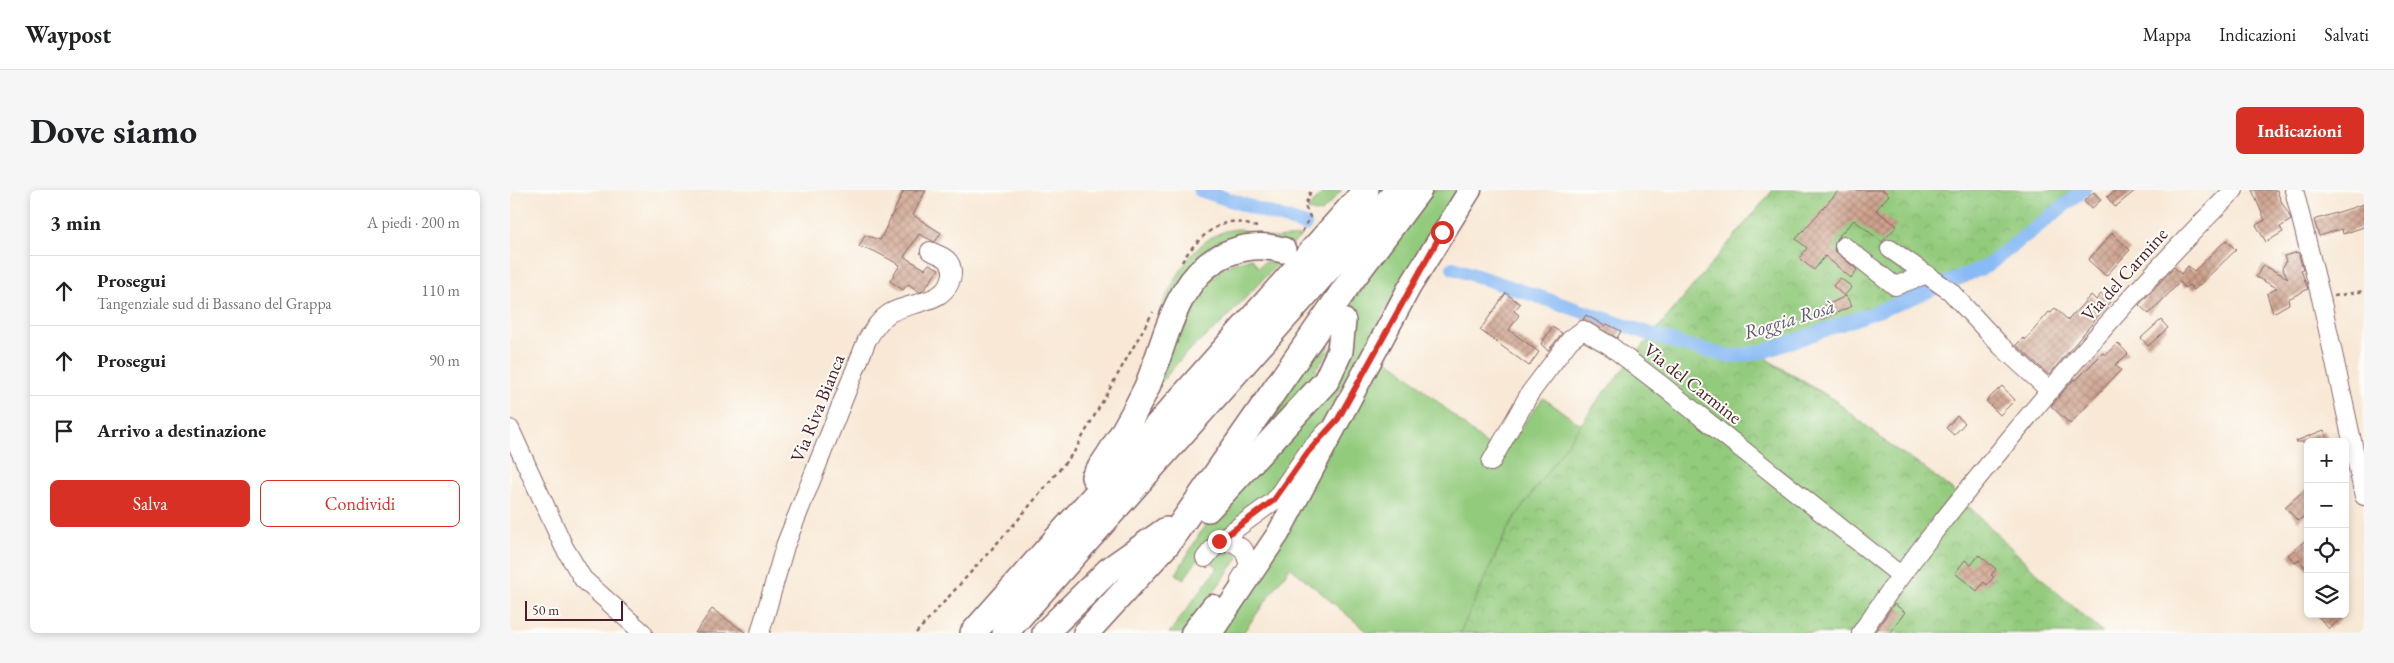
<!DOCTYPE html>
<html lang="it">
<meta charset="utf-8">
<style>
body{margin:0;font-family:"EB Garamond",serif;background:#f6f6f6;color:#202124}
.controls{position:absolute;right:15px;bottom:15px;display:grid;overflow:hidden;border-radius:8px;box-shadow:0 2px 8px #0003}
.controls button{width:45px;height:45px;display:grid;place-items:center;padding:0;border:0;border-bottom:1px solid #e0e0e0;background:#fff;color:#202124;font:25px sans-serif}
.scale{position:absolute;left:15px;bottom:12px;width:98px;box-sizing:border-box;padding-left:5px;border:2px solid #4a1f2b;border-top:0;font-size:14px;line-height:18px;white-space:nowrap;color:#4a1f2b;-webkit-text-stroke:4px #fdfcf7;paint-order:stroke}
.stop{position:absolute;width:15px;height:15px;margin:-11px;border:4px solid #d93025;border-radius:50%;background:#fff}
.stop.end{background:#d93025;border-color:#fff;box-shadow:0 1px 5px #0008}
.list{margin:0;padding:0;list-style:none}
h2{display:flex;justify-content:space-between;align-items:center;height:65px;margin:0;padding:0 20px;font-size:21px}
h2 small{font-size:16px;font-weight:400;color:#757577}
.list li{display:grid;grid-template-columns:32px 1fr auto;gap:15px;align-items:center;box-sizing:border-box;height:70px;padding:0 20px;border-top:1px solid #e0e0e0}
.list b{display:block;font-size:19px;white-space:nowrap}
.list p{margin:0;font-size:16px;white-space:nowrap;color:#757577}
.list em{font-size:16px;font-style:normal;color:#757577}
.actions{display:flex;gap:10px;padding:15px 20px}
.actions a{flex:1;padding:11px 0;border:1px solid #d93025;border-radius:8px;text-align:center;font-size:18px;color:#d93025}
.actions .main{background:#d93025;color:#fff}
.icon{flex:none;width:28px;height:28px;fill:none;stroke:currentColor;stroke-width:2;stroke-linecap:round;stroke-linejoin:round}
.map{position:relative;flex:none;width:1854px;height:443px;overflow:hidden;border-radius:8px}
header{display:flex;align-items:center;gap:30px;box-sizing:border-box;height:70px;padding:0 25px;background:#fff;border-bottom:1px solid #e0e0e0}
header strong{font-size:24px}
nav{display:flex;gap:28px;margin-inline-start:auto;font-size:18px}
.intro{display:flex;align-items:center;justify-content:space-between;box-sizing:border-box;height:120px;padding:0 30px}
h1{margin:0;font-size:35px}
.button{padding:12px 22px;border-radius:8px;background:#d93025;color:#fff;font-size:18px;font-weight:700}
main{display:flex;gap:30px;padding:0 30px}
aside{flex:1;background:#fff;border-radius:8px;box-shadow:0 2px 8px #0003}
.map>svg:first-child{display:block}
</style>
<header>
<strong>Waypost</strong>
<nav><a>Mappa</a><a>Indicazioni</a><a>Salvati</a></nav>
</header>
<div class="intro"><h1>Dove siamo</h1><a class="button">Indicazioni</a></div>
<main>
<aside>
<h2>3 min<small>A piedi · 200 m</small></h2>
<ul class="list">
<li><svg class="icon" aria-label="ahead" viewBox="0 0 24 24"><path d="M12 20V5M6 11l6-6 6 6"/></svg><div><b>Prosegui</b><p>Tangenziale sud di Bassano del Grappa</p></div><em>110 m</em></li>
<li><svg class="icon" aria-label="ahead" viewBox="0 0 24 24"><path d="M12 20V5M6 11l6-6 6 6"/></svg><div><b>Prosegui</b></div><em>90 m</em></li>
<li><svg class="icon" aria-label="arrive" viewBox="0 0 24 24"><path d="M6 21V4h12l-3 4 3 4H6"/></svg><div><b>Arrivo a destinazione</b></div></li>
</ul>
<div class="actions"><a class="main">Salva</a><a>Condividi</a></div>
</aside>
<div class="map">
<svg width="1854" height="443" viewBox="0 0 1854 443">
<defs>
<pattern id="park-crowns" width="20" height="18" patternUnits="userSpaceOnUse" patternTransform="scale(1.25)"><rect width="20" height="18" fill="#93cb7d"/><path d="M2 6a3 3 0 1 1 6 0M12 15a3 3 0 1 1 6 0" fill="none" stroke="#80ae6c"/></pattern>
<pattern id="building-cross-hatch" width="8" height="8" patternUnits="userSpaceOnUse" patternTransform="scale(1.25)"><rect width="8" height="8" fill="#cea28d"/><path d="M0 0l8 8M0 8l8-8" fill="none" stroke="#a98373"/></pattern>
</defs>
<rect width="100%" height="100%" fill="#fdfcf7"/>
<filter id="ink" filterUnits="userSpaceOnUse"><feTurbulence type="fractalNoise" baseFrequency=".02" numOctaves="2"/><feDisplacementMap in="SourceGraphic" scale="10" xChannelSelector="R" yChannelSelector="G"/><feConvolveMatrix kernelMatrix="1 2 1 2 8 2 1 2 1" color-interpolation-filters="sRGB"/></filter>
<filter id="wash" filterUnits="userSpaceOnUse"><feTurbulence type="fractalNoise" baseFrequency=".0096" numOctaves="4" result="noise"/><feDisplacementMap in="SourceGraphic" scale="20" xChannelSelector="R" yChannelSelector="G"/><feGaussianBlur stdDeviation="1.12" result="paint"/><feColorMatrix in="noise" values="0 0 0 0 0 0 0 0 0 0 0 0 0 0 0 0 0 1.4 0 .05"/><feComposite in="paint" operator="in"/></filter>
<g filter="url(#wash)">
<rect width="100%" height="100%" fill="#f8e8d5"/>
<g fill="#93cb7d" stroke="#6e7554">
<polygon points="815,0 832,0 811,23 797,20"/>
<polygon points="923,0 947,0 869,131 812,234 790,262 766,299 701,350 674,389 666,384 708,313 787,233 839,123 838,114"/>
<path d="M728,39L763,48L791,46L783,54L751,49L739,44L736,51L658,123L650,120C665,89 686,41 728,39Z"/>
<path d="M742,68L748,77L755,72H769L710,135L677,162L645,199C659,164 677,96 713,78C722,73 733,71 742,68Z"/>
<path d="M819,132C820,150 821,167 805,178L809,183L724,281Z"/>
<polygon points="872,167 889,178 990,266 1033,208 1148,289 1253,167 1323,209 1383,258 1411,275 1342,443 859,443 780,377 733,443 708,443"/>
<polygon points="723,359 728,368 674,443 659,443 708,377 700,372 708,362"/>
</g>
<polygon fill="url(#park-crowns)" stroke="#6e7554" points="1263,0 1581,0 1482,77 1457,92 1252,165 1271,180 1323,209 1383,258 1411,275 1442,300 1541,397 1593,443 950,443 999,336 1088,210"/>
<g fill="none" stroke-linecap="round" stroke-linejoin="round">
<g stroke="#88baf5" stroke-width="14">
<polyline points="690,0 795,35"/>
<polyline points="943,78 1173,155 1221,167 1256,161 1390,113 1477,76 1574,0"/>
</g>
</g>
<g id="blocks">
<g fill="url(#building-cross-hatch)">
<polygon points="394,0 416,0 403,25 431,43 425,52 409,44 394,67 415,79 419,74 429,79 413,101 410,102 398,94 393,100 380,91 390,75 364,61 349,57 355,45 370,50"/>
<polygon points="1329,0 1373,0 1379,5 1366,20 1387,36 1372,52 1344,30 1326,49 1324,60 1347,80 1341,88 1315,66 1304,80 1289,68 1297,58 1286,49"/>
<polygon points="1606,0 1626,0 1605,17 1597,7"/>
<polygon points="1742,0 1767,0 1770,9 1779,25 1781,30 1770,37 1773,42 1756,52 1746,35 1755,30"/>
<polygon points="1584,2 1591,10 1581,19 1574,11"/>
<polygon points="1854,14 1854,37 1833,44 1832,39 1809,46 1804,30"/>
<polygon points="1602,43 1620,60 1596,86 1578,70"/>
<polygon points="1716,50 1726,60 1684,100 1679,95 1675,98 1670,92 1639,124 1629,115 1664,77 1671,84 1678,76 1684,81"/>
<polygon points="1788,62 1793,79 1791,80 1798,99 1778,109 1779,114 1763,123 1757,104 1767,98 1746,87 1753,75 1778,88 1772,78 1776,72 1774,66"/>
<polygon points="1330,88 1342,97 1334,106 1323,96"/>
<polygon points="996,103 1010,114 1004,121 1009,125 999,140 1029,162 1019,176 970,140"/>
<polygon points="1591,104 1600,112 1539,185 1506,155 1513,148 1515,150 1539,122 1541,123 1545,118 1558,130 1581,105 1586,110"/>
<polygon points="1336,106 1342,116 1311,130 1306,120"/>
<polygon points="1076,125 1095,136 1097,134 1111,141 1107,148 1073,130"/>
<polygon points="1651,130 1658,138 1638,156 1631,148"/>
<polygon points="1042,137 1052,143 1038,161 1031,154"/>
<polygon points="1608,153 1618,164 1605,175 1611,180 1560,234 1541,216 1564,189 1566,190 1593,163 1595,165"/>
<polygon points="1492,196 1505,210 1490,225 1476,211"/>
<polygon points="1447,226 1455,233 1444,245 1436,238"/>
<polygon points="1814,240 1819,252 1786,252 1786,251"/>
<polygon points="1798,297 1798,323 1788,331 1775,317"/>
<polygon points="1798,348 1798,380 1789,370 1785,373 1778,365"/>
<polygon points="1469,365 1486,379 1481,385 1484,387 1477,395 1474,392 1467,401 1445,383 1455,370 1461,375"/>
<polygon points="1384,414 1395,422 1380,443 1364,443"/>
<polygon points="202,419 222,433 236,443 185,443"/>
<polygon points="1806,424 1836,424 1819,439"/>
</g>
</g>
</g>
<g filter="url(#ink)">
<use href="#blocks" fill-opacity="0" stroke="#876566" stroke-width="1"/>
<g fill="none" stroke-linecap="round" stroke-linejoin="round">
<defs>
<g id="minor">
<polyline points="1784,0 1811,108 1854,306"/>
<polyline points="1334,56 1385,96 1417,84"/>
<polyline points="1380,59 1440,101 1491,156 1539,200"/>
<polyline points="0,239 54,357 73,389 133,443"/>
<polyline points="981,272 1020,203 1060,150 1073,140 1099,155 1150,194 1390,385"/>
<polyline points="706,354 723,352 734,360 739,375 730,390"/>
<polyline points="695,368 709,351 764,311 798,262 817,241"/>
<path d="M250,443L275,356L357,150C363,140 370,129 380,123C400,111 438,115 442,84C443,69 432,66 420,61"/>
<path d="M1351,443C1393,379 1440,321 1489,262C1563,171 1640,83 1724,0"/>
</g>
<g id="major">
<polyline points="682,443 703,416"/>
<polyline points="701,443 768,344 899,98 960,0"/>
</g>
<g id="highway">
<path d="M584,287C604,259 621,230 636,199C657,151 665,82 721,62C737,56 756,55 773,60"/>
<polyline points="698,319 816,191 830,161 833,131"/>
<polyline points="463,443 856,0"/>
<polyline points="495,443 888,0"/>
<polyline points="535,443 599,380 656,340"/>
<polyline points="576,443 658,353 837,96 909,0"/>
</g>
</defs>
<use href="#minor" stroke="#876566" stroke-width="20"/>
<use href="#major" stroke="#876566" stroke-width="25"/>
<use href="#highway" stroke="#876566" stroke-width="28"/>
<g stroke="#876566" stroke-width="2.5" stroke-dasharray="4 4" stroke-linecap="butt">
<polyline points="792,42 800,27 795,16 801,0"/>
<path d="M672,72C681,56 701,35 720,32C729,31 739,35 747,37"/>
<polyline points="1824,106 1854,101"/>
<polyline points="406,443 507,331 564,262 643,122"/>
</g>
<use href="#minor" stroke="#fff" stroke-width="18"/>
<use href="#major" stroke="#fff" stroke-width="22"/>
<use href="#highway" stroke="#fff" stroke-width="25"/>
</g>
</g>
<g fill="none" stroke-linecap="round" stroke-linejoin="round" filter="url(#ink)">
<polyline stroke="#d93025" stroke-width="6" points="709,351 764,310 798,262 828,229 932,42"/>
</g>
<g text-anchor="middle" stroke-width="4" stroke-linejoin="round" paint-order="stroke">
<g font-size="19" fill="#4a1f2b" stroke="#fdfcf7">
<text transform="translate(1614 84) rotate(-48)" y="7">Via del Carmine</text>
<text transform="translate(1183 193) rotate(38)" y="7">Via del Carmine</text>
<text transform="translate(307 218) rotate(-68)" y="7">Via Riva Bianca</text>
</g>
<g font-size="20" font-style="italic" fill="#605572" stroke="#fdfcf7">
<text transform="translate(1279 129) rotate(-17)" y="7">Roggia Rosà</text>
</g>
</g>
</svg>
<div class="controls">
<button>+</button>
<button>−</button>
<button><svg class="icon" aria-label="locate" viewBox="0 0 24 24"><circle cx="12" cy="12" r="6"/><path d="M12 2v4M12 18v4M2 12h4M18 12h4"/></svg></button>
<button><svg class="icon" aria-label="layers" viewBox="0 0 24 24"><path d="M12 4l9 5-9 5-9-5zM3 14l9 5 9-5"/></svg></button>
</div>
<div class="scale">50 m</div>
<div class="stop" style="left:932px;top:42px"></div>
<div class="stop end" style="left:709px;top:351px"></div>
</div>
</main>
